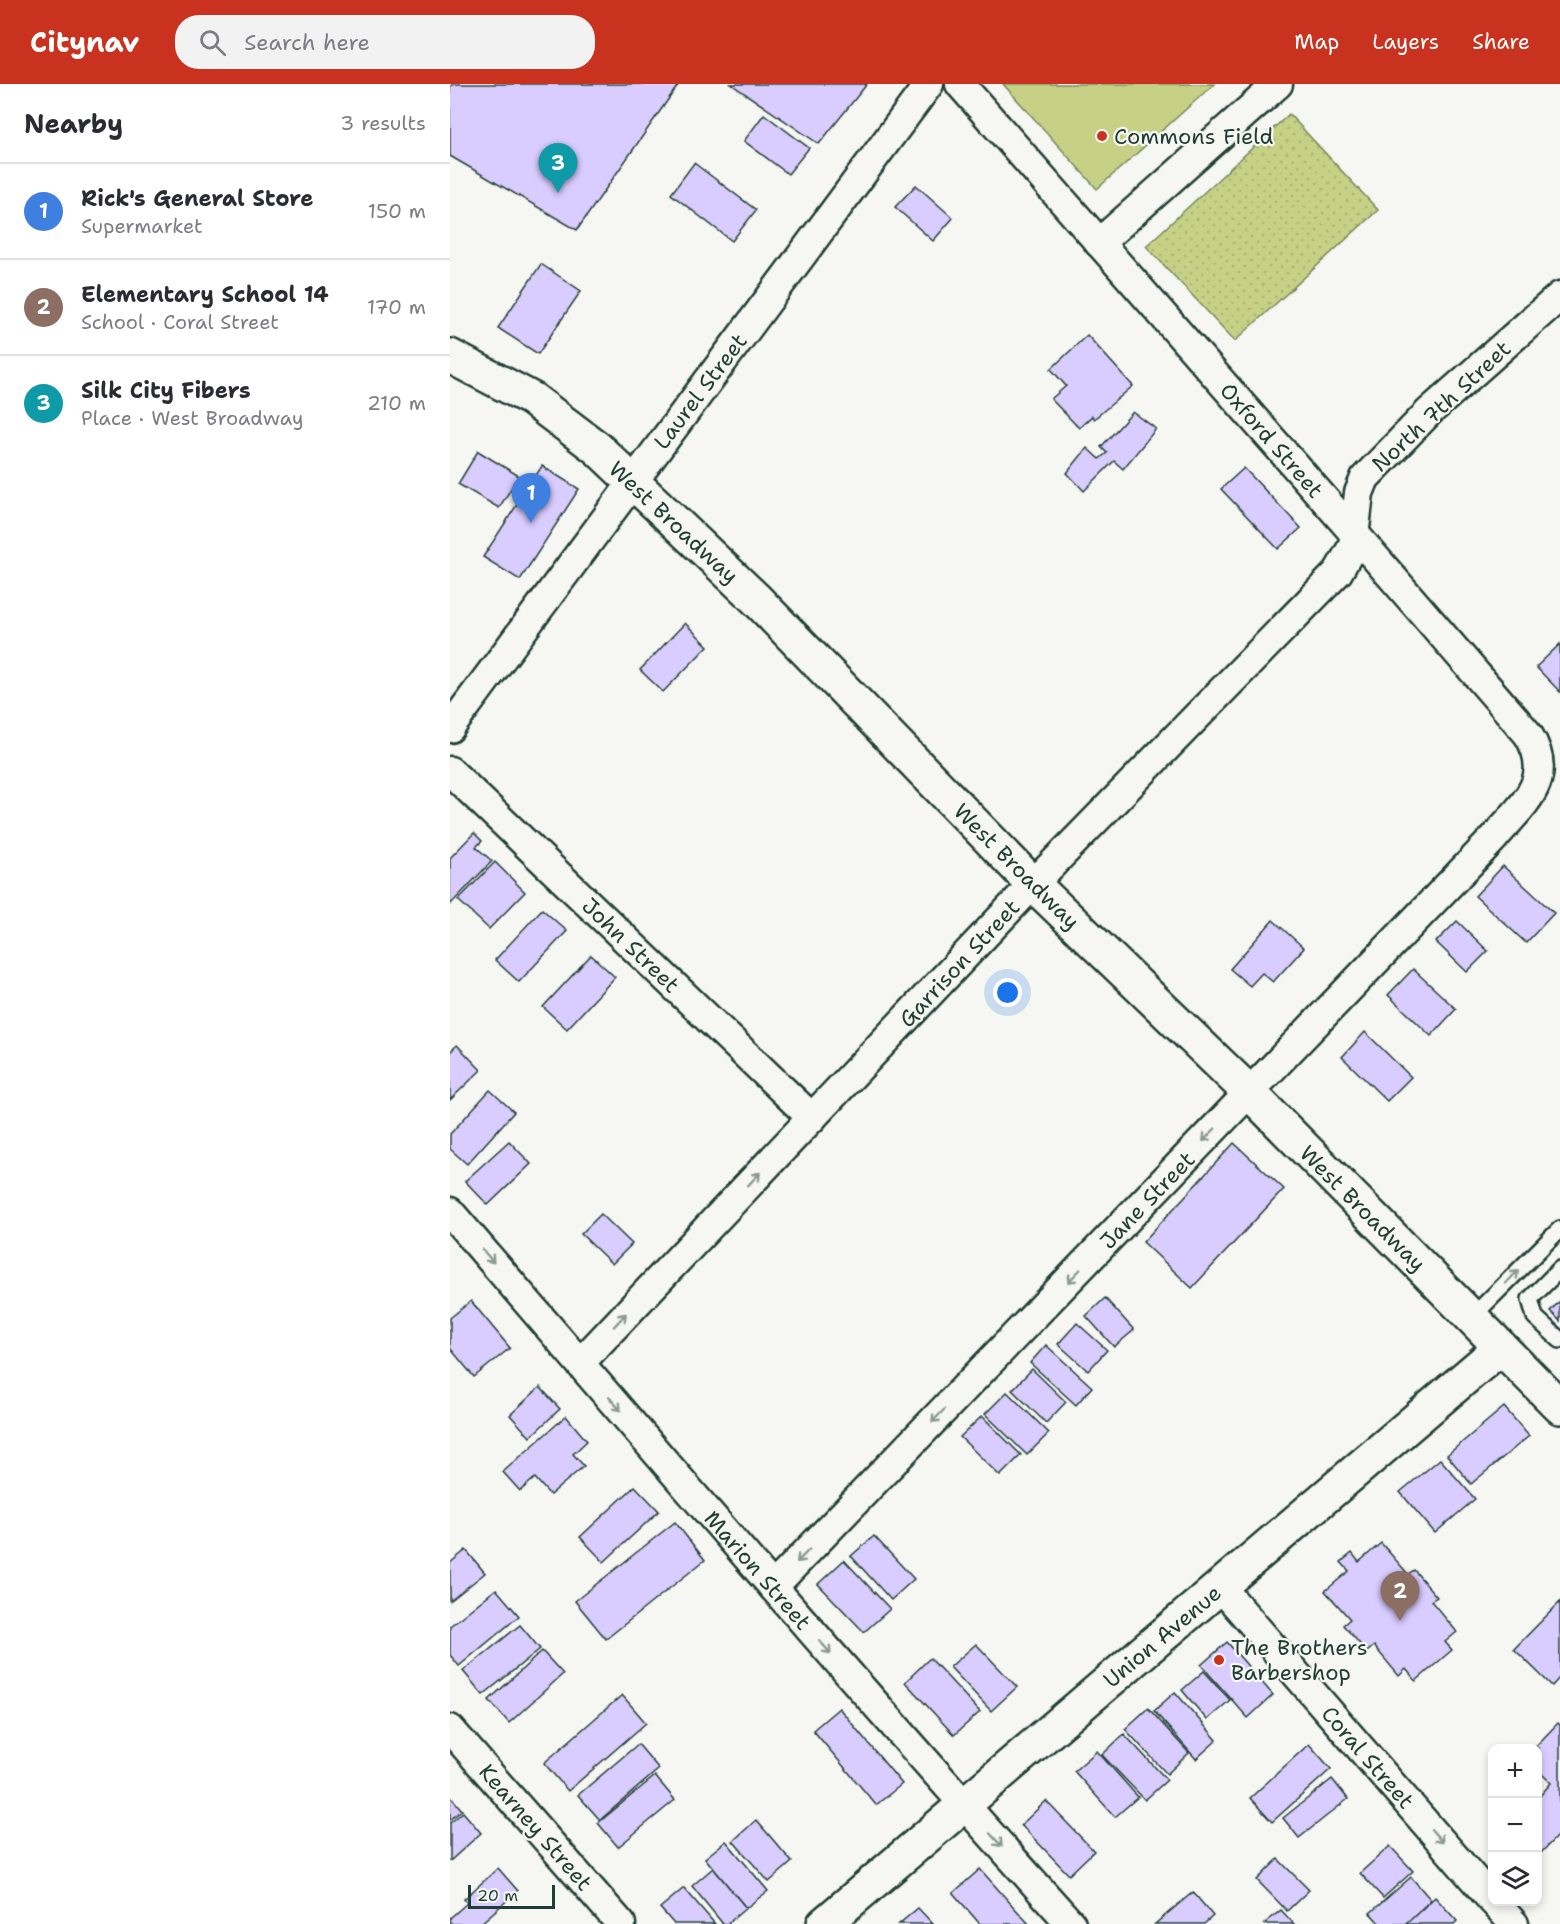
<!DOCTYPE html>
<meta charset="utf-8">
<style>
body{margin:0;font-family:"Shantell Sans",sans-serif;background:#f2f2f3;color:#2b2b33}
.controls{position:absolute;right:18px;bottom:18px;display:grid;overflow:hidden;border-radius:12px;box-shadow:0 3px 9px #0003}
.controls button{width:54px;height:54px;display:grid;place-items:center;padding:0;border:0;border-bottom:2px solid #e1e1e2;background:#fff;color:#2b2b33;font:30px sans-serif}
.scale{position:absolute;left:18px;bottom:15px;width:87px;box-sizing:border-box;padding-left:6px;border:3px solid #1f3d34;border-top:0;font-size:16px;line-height:21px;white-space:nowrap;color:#1f3d34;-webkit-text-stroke:4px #f6f6f2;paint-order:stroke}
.you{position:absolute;left:558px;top:909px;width:21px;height:21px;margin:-15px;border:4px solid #fff;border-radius:50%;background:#1a73e8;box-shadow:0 0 0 9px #1a73e833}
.badge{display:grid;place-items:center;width:39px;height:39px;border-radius:50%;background:#c8321e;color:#fff;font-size:20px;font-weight:700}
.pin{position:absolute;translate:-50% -50px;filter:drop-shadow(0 2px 3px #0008)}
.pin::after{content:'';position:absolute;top:32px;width:21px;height:18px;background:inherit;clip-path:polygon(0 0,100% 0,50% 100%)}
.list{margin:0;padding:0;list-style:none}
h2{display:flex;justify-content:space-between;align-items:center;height:78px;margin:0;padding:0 24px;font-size:26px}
h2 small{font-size:20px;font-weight:400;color:#7c7c81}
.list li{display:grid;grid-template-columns:39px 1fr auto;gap:18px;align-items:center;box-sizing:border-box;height:96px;padding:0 24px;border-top:2px solid #e1e1e2}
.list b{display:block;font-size:22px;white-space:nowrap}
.list p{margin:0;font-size:20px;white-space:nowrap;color:#7c7c81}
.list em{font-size:20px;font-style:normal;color:#7c7c81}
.icon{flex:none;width:33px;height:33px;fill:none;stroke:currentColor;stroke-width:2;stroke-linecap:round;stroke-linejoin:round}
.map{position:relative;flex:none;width:1110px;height:1840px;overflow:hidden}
header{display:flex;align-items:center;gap:36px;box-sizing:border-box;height:84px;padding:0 30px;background:#c8321e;color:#fff}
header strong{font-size:28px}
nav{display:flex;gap:33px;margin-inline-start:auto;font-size:21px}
.search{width:420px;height:54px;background:#f2f2f3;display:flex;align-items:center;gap:15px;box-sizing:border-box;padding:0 21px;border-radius:24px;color:#7c7c81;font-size:22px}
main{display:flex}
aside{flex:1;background:#fff}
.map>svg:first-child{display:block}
</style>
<header>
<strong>Citynav</strong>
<div class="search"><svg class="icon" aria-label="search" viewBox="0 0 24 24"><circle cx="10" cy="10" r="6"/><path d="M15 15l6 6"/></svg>Search here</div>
<nav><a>Map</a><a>Layers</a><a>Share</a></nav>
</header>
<main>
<aside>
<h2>Nearby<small>3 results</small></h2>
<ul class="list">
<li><span class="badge" style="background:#3f7fe0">1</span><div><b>Rick's General Store</b><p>Supermarket</p></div><em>150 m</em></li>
<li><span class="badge" style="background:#8d6e63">2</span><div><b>Elementary School 14</b><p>School · Coral Street</p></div><em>170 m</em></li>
<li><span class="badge" style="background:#0f9aa8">3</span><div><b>Silk City Fibers</b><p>Place · West Broadway</p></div><em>210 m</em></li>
</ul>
</aside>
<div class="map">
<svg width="1110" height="1840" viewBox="0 0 1110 1840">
<defs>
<pattern id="park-dots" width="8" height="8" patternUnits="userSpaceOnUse" patternTransform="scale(1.5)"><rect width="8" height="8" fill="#c6d185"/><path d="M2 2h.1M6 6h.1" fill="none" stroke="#aab473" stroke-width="1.8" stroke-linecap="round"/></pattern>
</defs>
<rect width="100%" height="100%" fill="#f6f6f2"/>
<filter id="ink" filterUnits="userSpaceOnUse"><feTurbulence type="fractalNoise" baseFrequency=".0167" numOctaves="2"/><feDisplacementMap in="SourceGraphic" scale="12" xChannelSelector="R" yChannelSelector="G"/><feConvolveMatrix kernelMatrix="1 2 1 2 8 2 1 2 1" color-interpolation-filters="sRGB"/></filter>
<g filter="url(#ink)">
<polygon fill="url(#park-dots)" stroke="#72875c" stroke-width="1.5" points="839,30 928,126 785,257 696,162"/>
<polygon fill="#c6d185" stroke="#72875c" stroke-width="1.5" points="553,0 764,0 647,105"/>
<g fill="#d9ccff" stroke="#1f3d34" stroke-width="1.5">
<polygon points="3,0 229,0 127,146 0,72 0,3"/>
<polygon points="281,0 417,0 369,60"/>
<polygon points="314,30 359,64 338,90 294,57"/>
<polygon points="244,79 306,126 282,157 221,110"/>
<polygon points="466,101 503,134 483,157 445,123"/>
<polygon points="91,180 131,207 88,270 48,244"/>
<polygon points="637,251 683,302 644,335 642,332 629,344 601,315 616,302 601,285"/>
<polygon points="683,328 706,345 673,385 664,377 634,407 617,389 637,364 649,375 657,369 651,363"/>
<polygon points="28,367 69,392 49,424 8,400"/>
<polygon points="92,382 129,405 70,496 33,473"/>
<polygon points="794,384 851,444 828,465 771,405"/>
<polygon points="235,539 258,562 213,608 190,586"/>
<polygon points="1110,560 1110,608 1086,583"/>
<polygon points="24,749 32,757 26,763 42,777 0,821 0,774"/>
<polygon points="45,778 75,808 39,845 8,816"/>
<polygon points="1053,782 1104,829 1076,859 1025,812"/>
<polygon points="92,825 117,847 69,898 45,876"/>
<polygon points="823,836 854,864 823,898 812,889 800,902 780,885"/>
<polygon points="1007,837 1038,867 1017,888 986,858"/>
<polygon points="141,871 165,893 117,945 93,923"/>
<polygon points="963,885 1006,925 981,952 938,911"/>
<polygon points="915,948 961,993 937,1017 892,973"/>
<polygon points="7,961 31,986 0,1016 0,968"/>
<polygon points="40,1006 64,1028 17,1080 0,1065 0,1050"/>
<polygon points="59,1057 81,1080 38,1121 15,1097"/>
<polygon points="784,1059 834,1105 742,1204 693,1158"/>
<polygon points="151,1130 182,1160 162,1180 131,1150"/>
<polygon points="655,1214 684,1246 664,1263 636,1232"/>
<polygon points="21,1217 60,1264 24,1293 0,1264 0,1234"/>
<polygon points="1110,1217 1110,1237 1100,1227"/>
<polygon points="627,1239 657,1266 638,1287 608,1260"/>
<polygon points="596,1261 642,1303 626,1321 580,1279"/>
<polygon points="582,1285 616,1318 596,1339 562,1306"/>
<polygon points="90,1303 110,1325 80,1353 60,1331"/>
<polygon points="557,1308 599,1349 577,1371 535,1330"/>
<polygon points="1054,1323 1079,1352 1021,1400 997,1371"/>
<polygon points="116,1332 137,1357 123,1370 134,1382 100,1411 85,1394 70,1407 53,1388"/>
<polygon points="532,1332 571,1371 550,1392 510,1353"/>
<polygon points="990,1375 1025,1415 985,1449 950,1408"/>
<polygon points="185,1402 209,1427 154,1478 130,1453"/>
<polygon points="225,1438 255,1476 156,1555 125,1517"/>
<polygon points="424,1452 464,1495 441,1516 401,1472"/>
<polygon points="931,1459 958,1490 964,1486 987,1513 981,1517 1007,1548 995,1558 1002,1566 966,1597 956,1585 949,1592 924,1562 917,1568 893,1541 900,1535 875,1507 899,1487 891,1478 902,1469 909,1478"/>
<polygon points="16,1466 35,1489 0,1517 0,1479"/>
<polygon points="394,1476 440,1525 414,1548 368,1500"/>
<polygon points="46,1505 69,1532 9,1582 0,1571 0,1542"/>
<polygon points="1110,1518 1110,1593 1102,1602 1064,1565"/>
<polygon points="70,1541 90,1565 33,1611 13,1587"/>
<polygon points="777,1558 823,1611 798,1634 751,1581"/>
<polygon points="526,1560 567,1603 541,1627 500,1583"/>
<polygon points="92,1567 113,1590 59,1639 39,1616"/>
<polygon points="480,1574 530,1628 504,1651 455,1598"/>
<polygon points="754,1587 780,1616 757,1636 732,1606"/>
<polygon points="725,1608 767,1656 746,1675 704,1627"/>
<polygon points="172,1611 196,1639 118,1707 94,1679"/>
<polygon points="389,1624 452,1700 426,1721 363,1646"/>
<polygon points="698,1624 739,1669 717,1690 675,1645"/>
<polygon points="1108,1639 1110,1641 1110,1749 1088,1772 1088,1714 1101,1699 1088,1686 1088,1664 1084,1664"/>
<polygon points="674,1650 717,1696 695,1716 652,1671"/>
<polygon points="188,1660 209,1685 150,1736 128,1711"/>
<polygon points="859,1660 881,1685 822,1738 800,1714"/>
<polygon points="647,1667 688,1713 665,1733 624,1687"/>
<polygon points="205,1692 225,1716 168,1763 148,1739"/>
<polygon points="882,1695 898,1715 849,1754 833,1734"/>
<polygon points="0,1712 12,1726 0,1736"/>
<polygon points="596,1717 644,1767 619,1791 571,1741"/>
<polygon points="13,1728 31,1749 0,1777 0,1739"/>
<polygon points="306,1736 342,1778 319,1798 283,1757"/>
<polygon points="276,1757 318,1807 296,1824 255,1774"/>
<polygon points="940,1762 963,1787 933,1814 910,1789"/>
<polygon points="828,1775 859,1806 837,1827 807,1796"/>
<polygon points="48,1784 68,1807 30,1840 1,1840 0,1834 17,1819 14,1815"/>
<polygon points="263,1784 296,1824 277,1840 273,1840 242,1802"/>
<polygon points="530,1785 579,1840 530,1840 503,1809"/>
<polygon points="961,1793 981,1816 955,1840 930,1840 920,1829"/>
<polygon points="234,1804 265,1840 224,1840 210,1824"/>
<polygon points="743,1808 763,1832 754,1840 705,1840"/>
<polygon points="985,1813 1007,1837 1004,1840 956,1840"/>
<polygon points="468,1824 483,1840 449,1840"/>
<polygon points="831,1826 844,1840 814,1840"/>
</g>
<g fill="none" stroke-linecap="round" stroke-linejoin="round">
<defs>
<g id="lane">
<polyline points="1110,1185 1080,1215 1085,1233 1110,1256"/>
<polyline points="1021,1234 1110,1145"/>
</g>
<g id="street">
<polyline points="649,159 828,0"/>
<polyline points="0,644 479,0"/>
<polyline points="0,687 362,1034"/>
<path d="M0,1128C205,1367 410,1606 621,1840"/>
<polyline points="130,1279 583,800 888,488 903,462 909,409 915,394 979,328 1110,212"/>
<polyline points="770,1502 1042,1816"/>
<path d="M323,1503L1043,755C1072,720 1107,697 1078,650L904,449L510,0"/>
<polyline points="0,1645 171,1840"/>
<polyline points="1044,1818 1064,1840"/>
</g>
<g id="primary">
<polyline points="0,272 82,315 147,364 306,515 583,800 800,1009 1110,1323"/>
<polyline points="374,1840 1050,1264"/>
</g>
</defs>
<use href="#lane" stroke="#1f3d34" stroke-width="20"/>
<use href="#street" stroke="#1f3d34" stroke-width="33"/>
<use href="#primary" stroke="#1f3d34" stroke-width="38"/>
<use href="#lane" stroke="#f6f6f2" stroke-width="15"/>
<use href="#street" stroke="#f6f6f2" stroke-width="28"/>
<use href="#primary" stroke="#f6f6f2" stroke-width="33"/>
</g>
<defs><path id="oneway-shaft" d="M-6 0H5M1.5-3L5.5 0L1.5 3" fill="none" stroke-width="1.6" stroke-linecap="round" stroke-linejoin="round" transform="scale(1.5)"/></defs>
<g stroke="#8a9a93">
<use href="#oneway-shaft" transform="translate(759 1051) rotate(134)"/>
<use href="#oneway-shaft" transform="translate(304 1095) rotate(-47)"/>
<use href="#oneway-shaft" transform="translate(38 1172) rotate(49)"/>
<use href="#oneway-shaft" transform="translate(624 1192) rotate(134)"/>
<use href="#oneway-shaft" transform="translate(1062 1193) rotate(-45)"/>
<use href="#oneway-shaft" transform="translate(170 1236) rotate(-47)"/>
<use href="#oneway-shaft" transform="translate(165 1320) rotate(49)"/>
<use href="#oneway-shaft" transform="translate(488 1332) rotate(134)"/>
<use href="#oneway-shaft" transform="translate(353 1472) rotate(134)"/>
<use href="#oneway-shaft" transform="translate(375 1563) rotate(49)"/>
<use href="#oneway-shaft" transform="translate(987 1752) rotate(49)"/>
<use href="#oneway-shaft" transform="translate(546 1756) rotate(48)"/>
</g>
</g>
<g fill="#c8321e" stroke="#f6f6f2" stroke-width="2">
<circle cx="652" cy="52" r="6"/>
<circle cx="769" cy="1576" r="6"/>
</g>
<g text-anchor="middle" stroke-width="4.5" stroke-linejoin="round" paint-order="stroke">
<g font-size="22" fill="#1f3d34" stroke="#f6f6f2" text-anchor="start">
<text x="664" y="60">Commons Field</text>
<text x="781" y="1571">The Brothers<tspan x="781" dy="25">Barbershop</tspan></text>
</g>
<g font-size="22" fill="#1f3d34" stroke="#f6f6f2">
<text transform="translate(250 307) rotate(-53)" y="8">Laurel Street</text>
<text transform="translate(991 322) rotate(-43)" y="8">North 7th Street</text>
<text transform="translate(822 356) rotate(49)" y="8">Oxford Street</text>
<text transform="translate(224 438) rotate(43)" y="8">West Broadway</text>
<text transform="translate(567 782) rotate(45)" y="8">West Broadway</text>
<text transform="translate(181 861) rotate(44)" y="8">John Street</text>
<text transform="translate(509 879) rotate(-47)" y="8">Garrison Street</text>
<text transform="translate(697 1116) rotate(-46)" y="8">Jane Street</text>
<text transform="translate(913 1124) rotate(45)" y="8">West Broadway</text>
<text transform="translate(308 1486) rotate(49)" y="8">Marion Street</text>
<text transform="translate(712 1552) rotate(-40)" y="8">Union Avenue</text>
<text transform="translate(918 1673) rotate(49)" y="8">Coral Street</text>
<text transform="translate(86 1743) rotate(49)" y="8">Kearney Street</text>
</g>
</g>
</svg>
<div class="controls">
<button>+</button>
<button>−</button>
<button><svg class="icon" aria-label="layers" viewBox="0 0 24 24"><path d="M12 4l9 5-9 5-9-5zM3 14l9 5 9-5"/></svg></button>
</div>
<div class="scale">20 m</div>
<div class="you"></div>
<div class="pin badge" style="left:81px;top:439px;background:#3f7fe0">1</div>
<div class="pin badge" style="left:950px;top:1537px;background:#8d6e63">2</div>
<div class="pin badge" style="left:108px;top:109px;background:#0f9aa8">3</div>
</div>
</main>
